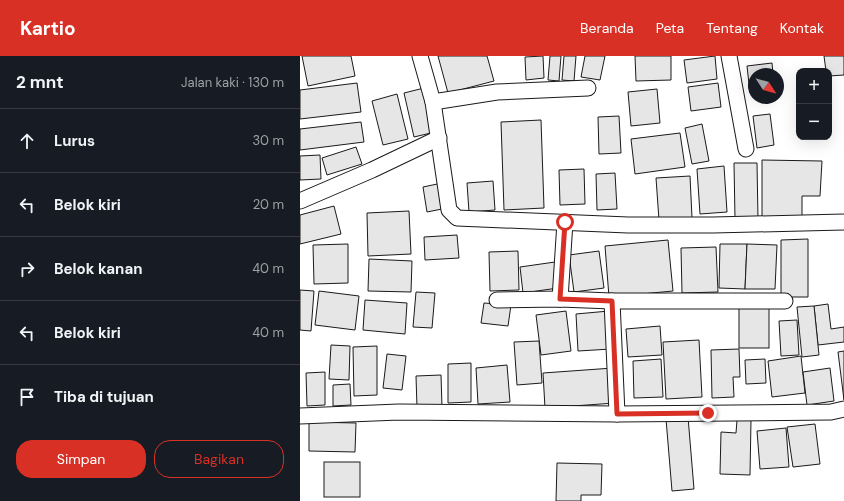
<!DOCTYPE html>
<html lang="id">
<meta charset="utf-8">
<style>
body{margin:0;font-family:"DM Sans",sans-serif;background:#20242c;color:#f1f3f6}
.controls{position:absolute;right:12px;top:12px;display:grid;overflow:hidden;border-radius:8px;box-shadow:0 4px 16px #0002}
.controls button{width:36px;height:36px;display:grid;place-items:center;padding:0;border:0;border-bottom:1px solid #363941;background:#171b24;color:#f1f3f6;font:20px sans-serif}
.compass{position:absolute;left:448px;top:12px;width:36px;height:36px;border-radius:50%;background:#171b24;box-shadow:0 4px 16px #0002;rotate:126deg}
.stop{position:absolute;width:12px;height:12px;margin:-9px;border:3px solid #d93025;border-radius:50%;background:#fff}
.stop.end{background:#d93025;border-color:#fff;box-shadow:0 1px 4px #0008}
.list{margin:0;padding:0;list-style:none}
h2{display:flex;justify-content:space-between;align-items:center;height:52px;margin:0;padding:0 16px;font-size:17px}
h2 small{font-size:13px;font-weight:400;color:#9ea1a6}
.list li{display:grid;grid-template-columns:26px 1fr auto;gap:12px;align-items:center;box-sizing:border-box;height:64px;padding:0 16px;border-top:1px solid #363941}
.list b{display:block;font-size:15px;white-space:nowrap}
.list em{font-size:13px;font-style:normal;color:#9ea1a6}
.actions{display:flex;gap:8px;padding:12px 16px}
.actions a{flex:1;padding:9px 0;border:1px solid #d93025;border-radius:16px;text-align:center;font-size:14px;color:#d93025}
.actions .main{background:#d93025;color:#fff}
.icon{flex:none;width:22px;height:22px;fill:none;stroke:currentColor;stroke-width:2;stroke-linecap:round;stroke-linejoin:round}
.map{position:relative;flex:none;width:544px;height:445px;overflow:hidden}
header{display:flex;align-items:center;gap:24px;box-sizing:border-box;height:56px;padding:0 20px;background:#d93025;color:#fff}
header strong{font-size:19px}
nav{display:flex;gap:22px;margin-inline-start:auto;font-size:14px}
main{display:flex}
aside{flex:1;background:#171b24}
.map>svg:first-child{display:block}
</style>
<header>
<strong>Kartio</strong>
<nav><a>Beranda</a><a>Peta</a><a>Tentang</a><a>Kontak</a></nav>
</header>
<main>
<aside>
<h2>2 mnt<small>Jalan kaki · 130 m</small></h2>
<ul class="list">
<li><svg class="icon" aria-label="ahead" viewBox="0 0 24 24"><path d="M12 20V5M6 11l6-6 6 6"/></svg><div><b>Lurus</b></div><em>30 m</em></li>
<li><svg class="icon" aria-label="left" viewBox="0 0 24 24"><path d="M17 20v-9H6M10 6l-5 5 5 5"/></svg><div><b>Belok kiri</b></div><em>20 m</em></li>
<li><svg class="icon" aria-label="right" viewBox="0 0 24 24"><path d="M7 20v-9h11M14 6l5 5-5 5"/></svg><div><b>Belok kanan</b></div><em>40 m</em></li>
<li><svg class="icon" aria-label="left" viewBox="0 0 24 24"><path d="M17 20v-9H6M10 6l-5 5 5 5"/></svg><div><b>Belok kiri</b></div><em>40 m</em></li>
<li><svg class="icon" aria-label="arrive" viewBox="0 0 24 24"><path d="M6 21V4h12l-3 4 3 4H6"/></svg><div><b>Tiba di tujuan</b></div></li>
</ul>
<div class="actions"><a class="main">Simpan</a><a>Bagikan</a></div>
</aside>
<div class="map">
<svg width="544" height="445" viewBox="0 0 544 445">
<rect width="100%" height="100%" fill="#fff"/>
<g fill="#e6e6e6" stroke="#1a1a1a">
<polygon points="2,0 51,0 55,20 8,30"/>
<polygon points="138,0 187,0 194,25 148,37"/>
<polygon points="243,0 244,22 226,24 225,1"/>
<polygon points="250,0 261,0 259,25 248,24"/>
<polygon points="264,0 276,0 274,25 262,24"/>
<polygon points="285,0 305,0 300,24 281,21"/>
<polygon points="335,0 371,0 371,24 336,25"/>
<polygon points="415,0 417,23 387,27 384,4"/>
<polygon points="524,0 544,0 544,19 529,20 529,15 526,15"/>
<polygon points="472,7 473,18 454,18 454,36 450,37 447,10"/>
<polygon points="57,27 61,56 0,63 0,34"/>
<polygon points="418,27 421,51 391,55 388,31"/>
<polygon points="124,32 135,76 114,81 104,37"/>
<polygon points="357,33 360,67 331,70 328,36"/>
<polygon points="97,38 108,83 83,89 72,45"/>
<polygon points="470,58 474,89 457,92 453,60"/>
<polygon points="319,60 321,97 299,98 298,61"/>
<polygon points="241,64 244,152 204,154 201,66"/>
<polygon points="61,66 64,86 0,94 0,73"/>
<polygon points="402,68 409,105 392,108 385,72"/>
<polygon points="380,77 385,111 335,118 331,83"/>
<polygon points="56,91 62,108 27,119 22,102"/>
<polygon points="20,99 21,123 0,124 0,100"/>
<polygon points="462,104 522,105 520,140 502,140 502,162 462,161"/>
<polygon points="434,107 457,107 458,163 435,163"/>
<polygon points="424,110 427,156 400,158 397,113"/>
<polygon points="284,113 285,148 260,149 259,114"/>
<polygon points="315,117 317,153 297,154 296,118"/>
<polygon points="390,120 392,162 359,164 356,122"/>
<polygon points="193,125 195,154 169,156 167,127"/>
<polygon points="142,127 147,152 127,156 123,131"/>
<polygon points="34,150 41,178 0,188 0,159"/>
<polygon points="109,155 111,198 68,200 67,157"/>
<polygon points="157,179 159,202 125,204 124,181"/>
<polygon points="508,183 508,241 481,241 481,184"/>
<polygon points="368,184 373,235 309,241 305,190"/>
<polygon points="48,188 48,227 14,228 13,189"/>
<polygon points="420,188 447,188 445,233 419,232"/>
<polygon points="447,188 477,189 475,233 445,233"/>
<polygon points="416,191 418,236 382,237 381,192"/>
<polygon points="218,195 219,234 190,235 189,196"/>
<polygon points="299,195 304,232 274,236 269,199"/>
<polygon points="69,203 112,205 111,236 68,235"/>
<polygon points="255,206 258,232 223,237 220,211"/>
<polygon points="0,234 14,235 11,275 0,274"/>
<polygon points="19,235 59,240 55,274 15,269"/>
<polygon points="116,236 135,237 132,272 113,271"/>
<polygon points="65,244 107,247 105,278 63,274"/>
<polygon points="184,247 211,249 208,270 181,267"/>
<polygon points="528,248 531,273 544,271 544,286 518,289 514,250"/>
<rect x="439" y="249" width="30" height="43"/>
<polygon points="514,250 519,299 502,301 497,251"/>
<polygon points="266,255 271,295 241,299 236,259"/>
<polygon points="309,255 311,293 278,295 276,258"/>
<polygon points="497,264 499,299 481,300 479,265"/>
<polygon points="360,270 362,299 328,301 326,273"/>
<polygon points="399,284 402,341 366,343 363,286"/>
<polygon points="239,285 242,327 217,329 214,286"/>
<polygon points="31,289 50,290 49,324 29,323"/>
<polygon points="77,290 77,339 54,340 53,291"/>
<polygon points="439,293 440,321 433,321 434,341 412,342 411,294"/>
<polygon points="544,295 544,344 538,296"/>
<polygon points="87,298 106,300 102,334 83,332"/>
<polygon points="501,300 505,337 472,341 468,305"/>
<polygon points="361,303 363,341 334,342 333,305"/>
<polygon points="465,303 466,327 446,328 445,304"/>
<polygon points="171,307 171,346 148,347 148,308"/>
<polygon points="207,309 210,346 178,348 176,312"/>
<polygon points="313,312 315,347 245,352 243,317"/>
<polygon points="530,312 534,345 507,349 503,316"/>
<polygon points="25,316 25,349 7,350 6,317"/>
<polygon points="141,319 142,351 117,352 116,320"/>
<polygon points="50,328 51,349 33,350 33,329"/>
<polygon points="388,361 394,433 372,435 366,363"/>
<polygon points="437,364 451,364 450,419 420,418 421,376 436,377"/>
<polygon points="9,366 56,367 55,396 9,395"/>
<polygon points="515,368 520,408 493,411 487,371"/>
<polygon points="486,372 489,411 460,413 457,375"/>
<rect x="24" y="406" width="36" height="35"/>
<polygon points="257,407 302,408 301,439 281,439 281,445 256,445"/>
</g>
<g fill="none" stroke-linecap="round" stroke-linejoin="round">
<defs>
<g id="minor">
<polyline points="120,0 133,46 149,154 157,162 328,169 413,169 544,166"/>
<polyline points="429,0 446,93"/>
<polyline points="133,46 197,36 288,32"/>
<polyline points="0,145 72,114 139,82"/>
<polyline points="260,243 265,166"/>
<polyline points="197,244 260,243 312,245 485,245"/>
<polyline points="312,245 317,358"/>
<polyline points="0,360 99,356 317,358 531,356 544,353"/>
</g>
</defs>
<use href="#minor" stroke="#1a1a1a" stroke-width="17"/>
<use href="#minor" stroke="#fff" stroke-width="15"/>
</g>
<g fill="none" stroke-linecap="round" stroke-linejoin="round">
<polyline stroke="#d93025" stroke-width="5" points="265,166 260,243 312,245 317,358 408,357"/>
</g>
</svg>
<div class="controls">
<button>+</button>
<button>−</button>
</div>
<svg class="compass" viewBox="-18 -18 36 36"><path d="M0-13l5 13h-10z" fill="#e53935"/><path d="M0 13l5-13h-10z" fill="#9ea1a6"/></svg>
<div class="stop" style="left:265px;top:166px"></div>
<div class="stop end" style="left:408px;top:357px"></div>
</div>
</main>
